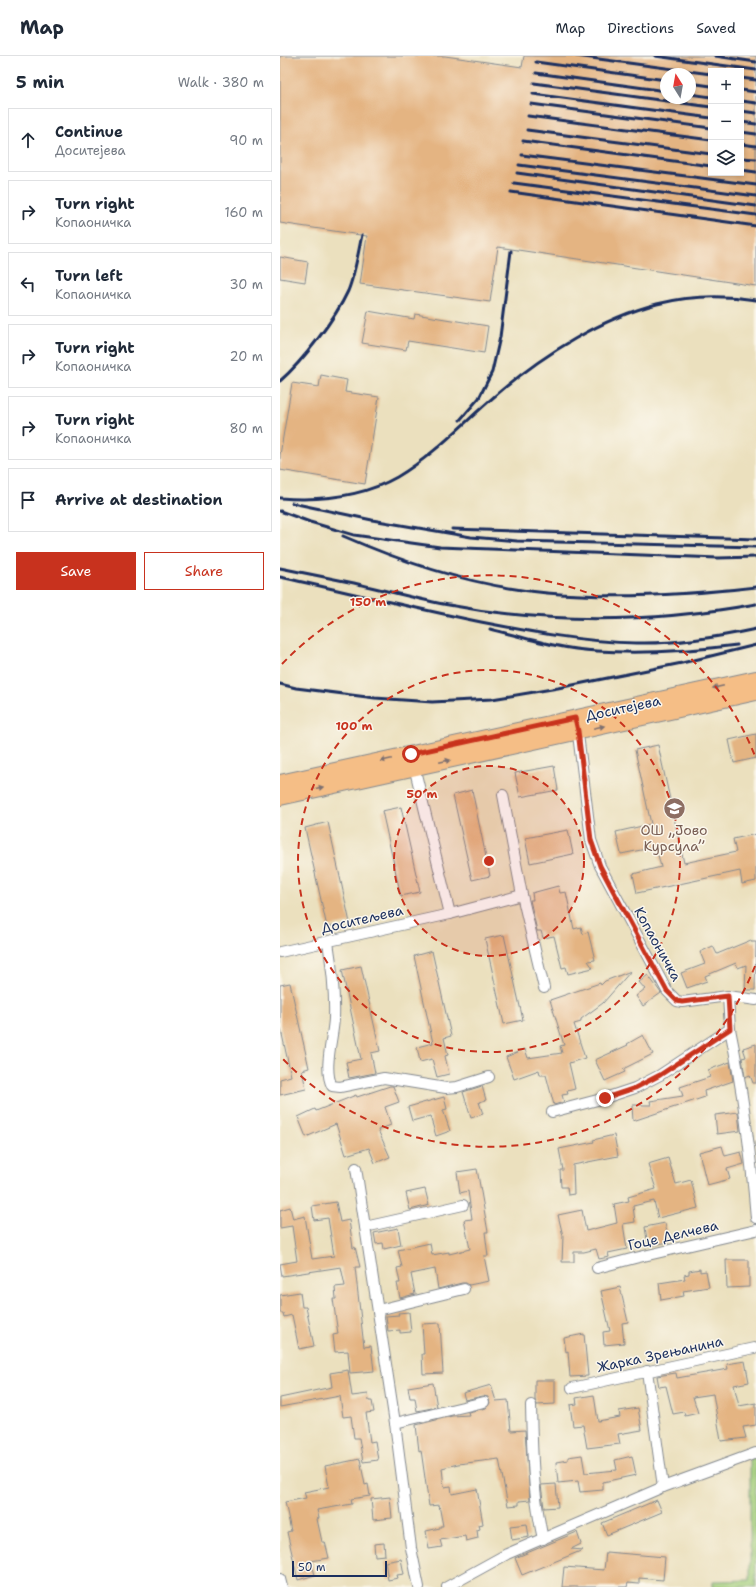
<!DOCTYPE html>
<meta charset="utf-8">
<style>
body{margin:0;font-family:"Shantell Sans",sans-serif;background:#f6f6f7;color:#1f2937}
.controls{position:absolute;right:12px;top:12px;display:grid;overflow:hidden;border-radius:0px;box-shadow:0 2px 6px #0003}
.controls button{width:36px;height:36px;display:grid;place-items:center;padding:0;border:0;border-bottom:1px solid #e0e1e3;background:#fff;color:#1f2937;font:20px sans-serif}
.compass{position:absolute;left:380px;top:12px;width:36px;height:36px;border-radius:50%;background:#fff;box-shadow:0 2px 6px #0003;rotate:349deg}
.scale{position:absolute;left:12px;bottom:10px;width:95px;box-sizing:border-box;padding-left:4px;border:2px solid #1b2f5e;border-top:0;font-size:11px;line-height:14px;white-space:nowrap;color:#1b2f5e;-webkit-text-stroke:3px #fbf7ec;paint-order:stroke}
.stop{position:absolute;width:12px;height:12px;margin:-9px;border:3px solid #c8321e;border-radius:50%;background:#fff}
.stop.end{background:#c8321e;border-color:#fff;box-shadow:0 1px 4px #0008}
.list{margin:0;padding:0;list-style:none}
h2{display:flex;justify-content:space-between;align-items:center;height:52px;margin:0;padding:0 16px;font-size:17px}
h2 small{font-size:13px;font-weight:400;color:#747a83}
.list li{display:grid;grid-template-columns:26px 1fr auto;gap:12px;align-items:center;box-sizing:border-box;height:64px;margin:0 8px 8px;padding:0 8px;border:1px solid #e0e1e3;border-radius:0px}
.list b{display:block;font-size:15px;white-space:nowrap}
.list p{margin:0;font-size:13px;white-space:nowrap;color:#747a83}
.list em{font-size:13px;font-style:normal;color:#747a83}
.actions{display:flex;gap:8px;padding:12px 16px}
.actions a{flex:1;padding:9px 0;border:1px solid #c8321e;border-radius:0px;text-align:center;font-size:14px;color:#c8321e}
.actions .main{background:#c8321e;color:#fff}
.icon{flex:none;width:22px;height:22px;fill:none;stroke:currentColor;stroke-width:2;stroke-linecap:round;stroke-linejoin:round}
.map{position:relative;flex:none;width:476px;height:1531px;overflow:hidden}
header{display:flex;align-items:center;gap:24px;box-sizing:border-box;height:56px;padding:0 20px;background:#fff;border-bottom:1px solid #e0e1e3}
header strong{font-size:19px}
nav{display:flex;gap:22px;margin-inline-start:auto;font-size:14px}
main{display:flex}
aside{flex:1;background:#fff}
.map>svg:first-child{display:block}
</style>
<header>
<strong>Map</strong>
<nav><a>Map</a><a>Directions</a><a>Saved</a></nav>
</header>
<main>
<aside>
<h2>5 min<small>Walk · 380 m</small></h2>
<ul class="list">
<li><svg class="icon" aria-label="ahead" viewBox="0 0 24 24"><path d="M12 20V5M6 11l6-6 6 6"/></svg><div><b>Continue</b><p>Доситејева</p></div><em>90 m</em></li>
<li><svg class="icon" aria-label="right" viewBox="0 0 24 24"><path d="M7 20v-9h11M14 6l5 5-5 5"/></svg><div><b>Turn right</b><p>Копаоничка</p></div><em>160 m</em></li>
<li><svg class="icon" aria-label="left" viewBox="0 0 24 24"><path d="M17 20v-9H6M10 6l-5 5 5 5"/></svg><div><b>Turn left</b><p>Копаоничка</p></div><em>30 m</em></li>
<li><svg class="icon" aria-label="right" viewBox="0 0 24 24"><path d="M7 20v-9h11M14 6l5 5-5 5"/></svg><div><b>Turn right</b><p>Копаоничка</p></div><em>20 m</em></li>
<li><svg class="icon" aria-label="right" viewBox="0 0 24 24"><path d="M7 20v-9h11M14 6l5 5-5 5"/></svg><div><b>Turn right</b><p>Копаоничка</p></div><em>80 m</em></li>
<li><svg class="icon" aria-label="arrive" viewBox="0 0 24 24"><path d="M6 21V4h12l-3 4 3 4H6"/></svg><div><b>Arrive at destination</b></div></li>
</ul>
<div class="actions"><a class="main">Save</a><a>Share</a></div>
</aside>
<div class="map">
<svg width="476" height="1531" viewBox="0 0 476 1531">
<rect width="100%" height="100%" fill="#fbf7ec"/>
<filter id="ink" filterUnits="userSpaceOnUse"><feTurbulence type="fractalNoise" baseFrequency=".025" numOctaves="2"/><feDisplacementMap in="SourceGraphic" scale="8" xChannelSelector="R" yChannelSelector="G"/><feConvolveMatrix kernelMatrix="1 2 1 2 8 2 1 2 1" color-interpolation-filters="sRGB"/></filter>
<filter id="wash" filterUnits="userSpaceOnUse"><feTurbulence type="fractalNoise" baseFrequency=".012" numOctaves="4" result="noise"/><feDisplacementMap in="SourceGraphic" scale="16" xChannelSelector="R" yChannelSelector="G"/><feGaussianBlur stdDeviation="0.9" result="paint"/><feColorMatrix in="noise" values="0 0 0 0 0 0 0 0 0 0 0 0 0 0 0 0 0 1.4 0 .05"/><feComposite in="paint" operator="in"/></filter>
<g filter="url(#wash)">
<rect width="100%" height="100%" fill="#ebe0be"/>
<polygon fill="#a0cc78" stroke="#5e7e6b" points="476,1397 476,1531 433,1531 433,1525 470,1524 470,1399"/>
<g id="blocks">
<g fill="#e4b482" fill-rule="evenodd">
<path d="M0,0H165L242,11L244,0H476V230L218,191L210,246L80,228L87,180L0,167ZM431,15H461V117H431ZM386,18H410V42H386Z"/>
<polygon points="0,201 28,206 25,226 0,222"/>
<polygon points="88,255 134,263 135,258 208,270 204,297 128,285 126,294 82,287"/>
<polygon points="41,319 67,324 65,336 99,341 85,428 0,414 0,399 12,327 39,331"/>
<polygon points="476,678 476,702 454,707 449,684"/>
<polygon points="378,689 404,807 456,796 453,783 476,778 476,825 462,828 460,815 357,837 353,818 381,811 376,791 341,798 336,776 371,768 355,694"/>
<polygon points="274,710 278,734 240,741 235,717"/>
<polygon points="192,734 210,820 192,824 173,739"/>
<polygon points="121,751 140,836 121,840 102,755"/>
<polygon points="48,766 70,867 47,871 25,772"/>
<polygon points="288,774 293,798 250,807 245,782"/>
<polygon points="278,830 280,837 286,836 294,873 301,871 303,878 308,876 315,904 308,905 313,912 288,918 286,911 282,912 274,880 263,882 261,875 257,875 250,844 253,844 252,837"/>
<polygon points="224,879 243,964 224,968 205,883"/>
<polygon points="471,884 471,886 476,886 475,934 465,934 466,909 458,912 456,907 425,920 427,925 407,932 401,917 425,908 420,896 433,890 437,898"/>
<polygon points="152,895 171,980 164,982 168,999 165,1000 169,1018 157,1021 152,1003 140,1006 137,991 153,987 134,900"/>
<polygon points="81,910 100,995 91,997 95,1017 69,1022 66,1006 81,1003 62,914"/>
<polygon points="351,915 323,947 301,963 301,966 294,968 305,1002 289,1007 295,1033 287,1035 288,1038 282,1039 284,1046 274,1049 266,1019 260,1019 259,1014 234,1023 226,1001 245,993 248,1002 282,997 280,990 284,989 270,944 320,927 321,929 325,925"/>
<polygon points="368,919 381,937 363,950 356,940 365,933 359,926"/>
<polygon points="10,927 29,1012 22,1014 26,1033 0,1039 0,1023 11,1020 0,969 0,929"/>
<polygon points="363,979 373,998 343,1013 345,1016 325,1025 315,1004 348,989 347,988"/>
<polygon points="476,988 476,1027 473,1027 470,1019 465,1021 462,1002 466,1001 463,992"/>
<polygon points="450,1006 453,1025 424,1035 425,1041 353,1065 352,1049 371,1049 370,1045 403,1040 400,1031 430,1021 428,1014"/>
<polygon points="110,1030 113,1030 119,1046 105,1051 111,1069 98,1074 110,1101 95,1107 89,1092 66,1099 56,1068 26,1081 18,1061 35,1053 36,1055 76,1039 77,1041"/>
<polygon points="202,1030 206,1044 199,1046 203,1058 191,1062 183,1036"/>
<polygon points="164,1041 167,1053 163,1054 170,1075 156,1080 150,1060 132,1065 128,1051"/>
<polygon points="458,1056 460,1075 437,1078 435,1059"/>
<polygon points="334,1079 338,1100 293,1109 294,1138 288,1139 287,1131 281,1131 280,1114 283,1114 279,1093 314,1086 313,1084"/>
<polygon points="442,1090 445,1100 461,1096 464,1108 447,1113 450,1123 427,1129 419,1096"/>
<polygon points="388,1102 396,1128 411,1124 418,1152 378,1162 374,1145 353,1150 355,1166 343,1168 347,1193 328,1197 329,1201 319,1203 316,1193 304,1196 294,1196 294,1206 282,1206 283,1180 278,1159 302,1154 306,1175 337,1167 334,1148 349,1145 348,1141 376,1133 368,1108"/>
<polygon points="197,1113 208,1176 205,1176 208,1200 204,1200 209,1225 189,1229 186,1227 182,1227 158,1233 155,1213 131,1218 135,1238 120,1242 117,1227 120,1227 117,1212 122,1211 118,1194 150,1187 152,1199 169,1196 169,1198 190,1193 184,1164 192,1163 188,1135 180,1137 177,1116"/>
<polygon points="145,1133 149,1149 130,1154 126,1137"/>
<polygon points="56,1146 60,1166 69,1164 73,1192 75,1191 80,1211 75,1211 84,1291 91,1290 94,1315 70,1317 68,1295 55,1296 53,1279 58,1278 53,1243 56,1243 55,1231 65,1230 61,1211 2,1220 0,1208 17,1205 12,1170 0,1172 0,1154 10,1151 13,1163 25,1160 32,1203 54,1200 48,1162 34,1164 32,1150"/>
<polygon points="385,1167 389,1186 368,1190 365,1171"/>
<polygon points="118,1172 121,1189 104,1193 103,1187 96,1188 94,1177"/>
<polygon points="446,1204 469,1204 469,1231 447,1232"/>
<polygon points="420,1213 420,1216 426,1215 429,1231 403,1235 404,1240 381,1244 379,1227 405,1223 404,1219 409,1218 409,1215"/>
<polygon points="340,1231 348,1266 342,1267 344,1287 324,1289 323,1276 330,1275 321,1235"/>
<polygon points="20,1236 22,1251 26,1251 34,1290 19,1293 12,1259 4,1261 3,1257 0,1257 0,1239"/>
<polygon points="129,1256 131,1276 120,1277 120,1274 108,1275 106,1260 119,1259 118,1257"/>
<polygon points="160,1267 163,1317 143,1318 142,1298 144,1298 142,1268"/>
<polygon points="304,1278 308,1320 290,1321 288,1295 286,1296 284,1282"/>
<polygon points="465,1305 469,1326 454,1329 459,1350 476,1347 476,1369 463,1371 466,1382 441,1385 433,1338 413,1341 418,1357 405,1360 404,1356 393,1358 386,1330 379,1331 377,1320 396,1317 397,1322 448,1313 447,1308"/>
<polygon points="68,1314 72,1340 88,1338 89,1345 92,1345 94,1356 86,1357 90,1386 95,1385 98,1404 83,1406 79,1382 74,1382 71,1360 63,1361 60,1340 0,1351 0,1342 52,1331 50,1317"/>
<polygon points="255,1324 275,1324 275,1348 257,1349 255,1344"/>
<polygon points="153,1327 157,1351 137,1355 135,1342 130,1342 128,1331"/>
<polygon points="211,1329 216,1345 228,1344 231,1375 245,1374 250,1444 239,1445 239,1449 228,1450 219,1403 178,1408 162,1412 164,1431 171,1430 172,1438 197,1433 203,1468 199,1469 200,1473 197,1474 198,1482 186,1485 185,1480 160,1484 162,1491 149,1493 146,1475 160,1472 160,1470 163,1470 159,1449 149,1450 141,1394 139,1395 136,1369 172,1360 189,1359 188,1356 206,1352 210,1347 208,1341 203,1340 185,1344 183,1337"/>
<polygon points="314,1339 318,1365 340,1361 339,1355 358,1352 362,1374 338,1378 340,1388 307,1392 303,1369 293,1370 290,1349 297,1348 296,1342"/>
<polygon points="302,1399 305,1417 337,1414 335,1404 352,1400 356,1419 323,1426 323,1434 300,1436 298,1425 278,1427 276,1406 288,1404 288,1401"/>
<polygon points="80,1403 85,1429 88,1428 90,1440 71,1443 72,1448 37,1454 39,1462 37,1463 42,1486 45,1486 49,1502 31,1505 35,1519 18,1524 7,1476 11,1475 5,1446 26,1442 24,1436 49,1431 45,1410"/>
<polygon points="276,1428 278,1451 264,1452 261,1429"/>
<polygon points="110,1441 112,1462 93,1464 91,1443"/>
<polygon points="377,1444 382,1456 327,1479 322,1467"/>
<polygon points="247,1468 249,1481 232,1484 230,1470"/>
<polygon points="297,1476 301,1488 291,1493 303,1494 242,1519 235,1502"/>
<polygon points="104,1487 105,1499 95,1500 94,1488"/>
<polygon points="326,1496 385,1501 383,1524 359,1522 359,1528 348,1527 347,1531 282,1531 284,1511 324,1514"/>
<polygon points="121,1503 124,1518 117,1519 118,1522 108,1524 105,1506"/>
</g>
</g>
</g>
<g filter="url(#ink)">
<use href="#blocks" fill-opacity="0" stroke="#83888e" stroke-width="1"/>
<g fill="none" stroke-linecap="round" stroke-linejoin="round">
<defs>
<g id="street">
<polyline points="297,670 311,784 320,810 387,935 397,945 402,946 448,940 476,944"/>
<polyline points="223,739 242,839 264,932"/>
<polyline points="170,858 242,839"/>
<path d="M48,886C52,911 55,937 54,963C53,982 43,1013 52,1030L60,1031L104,1022L166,1032L177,1031L209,1021"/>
<polyline points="0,896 170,858 133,706"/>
<path d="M450,973C463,1036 471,1099 476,1162"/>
<polyline points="272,1056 325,1042 355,1032 380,1019 450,973 448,940"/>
<polyline points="76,1112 115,1367 131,1492 139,1531"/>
<polyline points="85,1171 183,1149"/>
<polyline points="317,1212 355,1202 476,1174"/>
<polyline points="98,1254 184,1233"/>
<polyline points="367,1315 383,1431"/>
<polyline points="292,1332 474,1292"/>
<path d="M251,1349C252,1394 253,1439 263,1483"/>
<polyline points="115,1367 204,1346"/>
<polyline points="0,1523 2,1531"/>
<polyline points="167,1531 227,1498 383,1431 476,1397"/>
</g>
<g id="primary">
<polyline points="0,727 476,623"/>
<polyline points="0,741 476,636"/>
</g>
</defs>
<use href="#street" stroke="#83888e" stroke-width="12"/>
<use href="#primary" stroke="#83888e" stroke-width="18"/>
<use href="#street" stroke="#fff" stroke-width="10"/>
<use href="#primary" stroke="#f5be86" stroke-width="16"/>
<g stroke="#1b2f5e" stroke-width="3">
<polyline points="296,0 431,18"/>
<polyline points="375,0 476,14"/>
<polyline points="435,0 476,6"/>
<polyline points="256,6 386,24"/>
<polyline points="256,17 386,35"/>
<polyline points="461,22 476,24"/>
<polyline points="254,27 431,51"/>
<polyline points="410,27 431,30"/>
<polyline points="461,34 476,36"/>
<polyline points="253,38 431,62"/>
<polyline points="410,38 431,41"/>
<polyline points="461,45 476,47"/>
<polyline points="251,48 431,72"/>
<polyline points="461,55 476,57"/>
<polyline points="248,60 431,84"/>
<polyline points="461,66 476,68"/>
<polyline points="247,74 431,98"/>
<polyline points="461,76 476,78"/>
<polyline points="243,85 431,110"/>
<polyline points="461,88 476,90"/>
<polyline points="242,99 476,129"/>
<polyline points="461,102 476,103"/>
<polyline points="239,109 476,140"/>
<polyline points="461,114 476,116"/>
<polyline points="237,117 476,150"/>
<polyline points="234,127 476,159"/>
<polyline points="231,136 476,170"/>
<path d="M0,325C23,305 55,263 68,235C75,218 78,197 82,179"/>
<polyline points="180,364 199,342 212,316 220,281 231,195"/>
<path d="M0,442C40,445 82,441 117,421C156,398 187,363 222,334C265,298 322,262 377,248C408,240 444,239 476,244"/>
<polyline points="12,447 92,464 191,481 237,485 476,491"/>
<polyline points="0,455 30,466 74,479 160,491 438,502 476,501"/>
<polyline points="172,473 476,483"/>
<path d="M63,480C127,508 198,531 267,537C336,543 407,539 476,531"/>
<path d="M0,512C25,517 50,522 74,527C104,534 133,542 163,548C266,568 372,567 476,548"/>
<path d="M0,521C67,536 134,552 201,566C252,576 304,586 356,587C394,588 439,581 476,573"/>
<path d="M210,573C245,582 280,593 317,595C364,598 410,595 457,589"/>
<polyline points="0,628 16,632 95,642 152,646 212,643 278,632 402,607 476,589"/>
</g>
</g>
<defs><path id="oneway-solid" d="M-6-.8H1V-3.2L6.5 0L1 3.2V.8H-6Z"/></defs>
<g fill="#7d6f70">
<use href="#oneway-solid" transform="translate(438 631) rotate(168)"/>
<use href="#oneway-solid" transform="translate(319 671) rotate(-12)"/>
<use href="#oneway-solid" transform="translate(106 704) rotate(168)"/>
<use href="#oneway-solid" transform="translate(165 705) rotate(-12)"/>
<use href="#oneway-solid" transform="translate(38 732) rotate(-12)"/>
</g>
</g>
<g fill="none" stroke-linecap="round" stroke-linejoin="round" filter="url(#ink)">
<polyline stroke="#c8321e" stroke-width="5" points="131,698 295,662 298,675 311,784 320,810 387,935 397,945 402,946 448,940 450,973 380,1019 355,1032 325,1042"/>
</g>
<circle cx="209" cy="805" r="95" fill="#c8321e" fill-opacity=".12"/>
<g fill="none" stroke="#c8321e" stroke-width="2" stroke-dasharray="7 5">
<circle cx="209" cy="805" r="95"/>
<circle cx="209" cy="805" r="191"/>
<path d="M475 910A286 286 0 0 1 2 1002M2 608A286 286 0 0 1 475 700"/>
</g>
<defs>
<symbol id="school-disc" viewBox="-11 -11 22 22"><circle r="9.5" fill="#8d6e63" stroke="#fbf7ec"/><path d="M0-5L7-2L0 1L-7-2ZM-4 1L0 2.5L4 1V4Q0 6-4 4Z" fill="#fff"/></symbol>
</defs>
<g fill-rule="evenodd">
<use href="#school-disc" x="382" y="740" width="25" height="25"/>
</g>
<g text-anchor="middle" stroke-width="3" stroke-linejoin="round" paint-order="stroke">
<g font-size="14" fill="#1b2f5e" stroke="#fbf7ec">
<text transform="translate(343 652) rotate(-12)" y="5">Доситејева</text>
<text transform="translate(82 863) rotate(-13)" y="5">Доситељева</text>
<text transform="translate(378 888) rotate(61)" y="5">Копаоничка</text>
<text transform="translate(393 1179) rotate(-13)" y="5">Гоце Делчева</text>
<text transform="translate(380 1298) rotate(-12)" y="5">Жарка Зрењанина</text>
</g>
<g font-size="14" fill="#785e54" stroke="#fbf7ec">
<text x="394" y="779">ОШ „Јово<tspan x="394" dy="16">Курсула”</tspan></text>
</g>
</g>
<circle cx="209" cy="805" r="6" fill="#c8321e" stroke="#fbf7ec" stroke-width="2"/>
<g font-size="12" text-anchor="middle" font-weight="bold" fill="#c8321e" stroke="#fbf7ec" stroke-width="3" stroke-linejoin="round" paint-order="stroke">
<text x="88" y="550">150 m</text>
<text x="74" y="674">100 m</text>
<text x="142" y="742">50 m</text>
</g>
</svg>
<div class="controls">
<button>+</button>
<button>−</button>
<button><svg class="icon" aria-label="layers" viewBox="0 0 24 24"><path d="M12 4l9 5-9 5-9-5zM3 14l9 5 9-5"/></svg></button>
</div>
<svg class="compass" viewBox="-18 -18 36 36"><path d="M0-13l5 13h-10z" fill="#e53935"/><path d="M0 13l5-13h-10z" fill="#747a83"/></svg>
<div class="scale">50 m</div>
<div class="stop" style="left:131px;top:698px"></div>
<div class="stop end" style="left:325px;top:1042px"></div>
</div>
</main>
